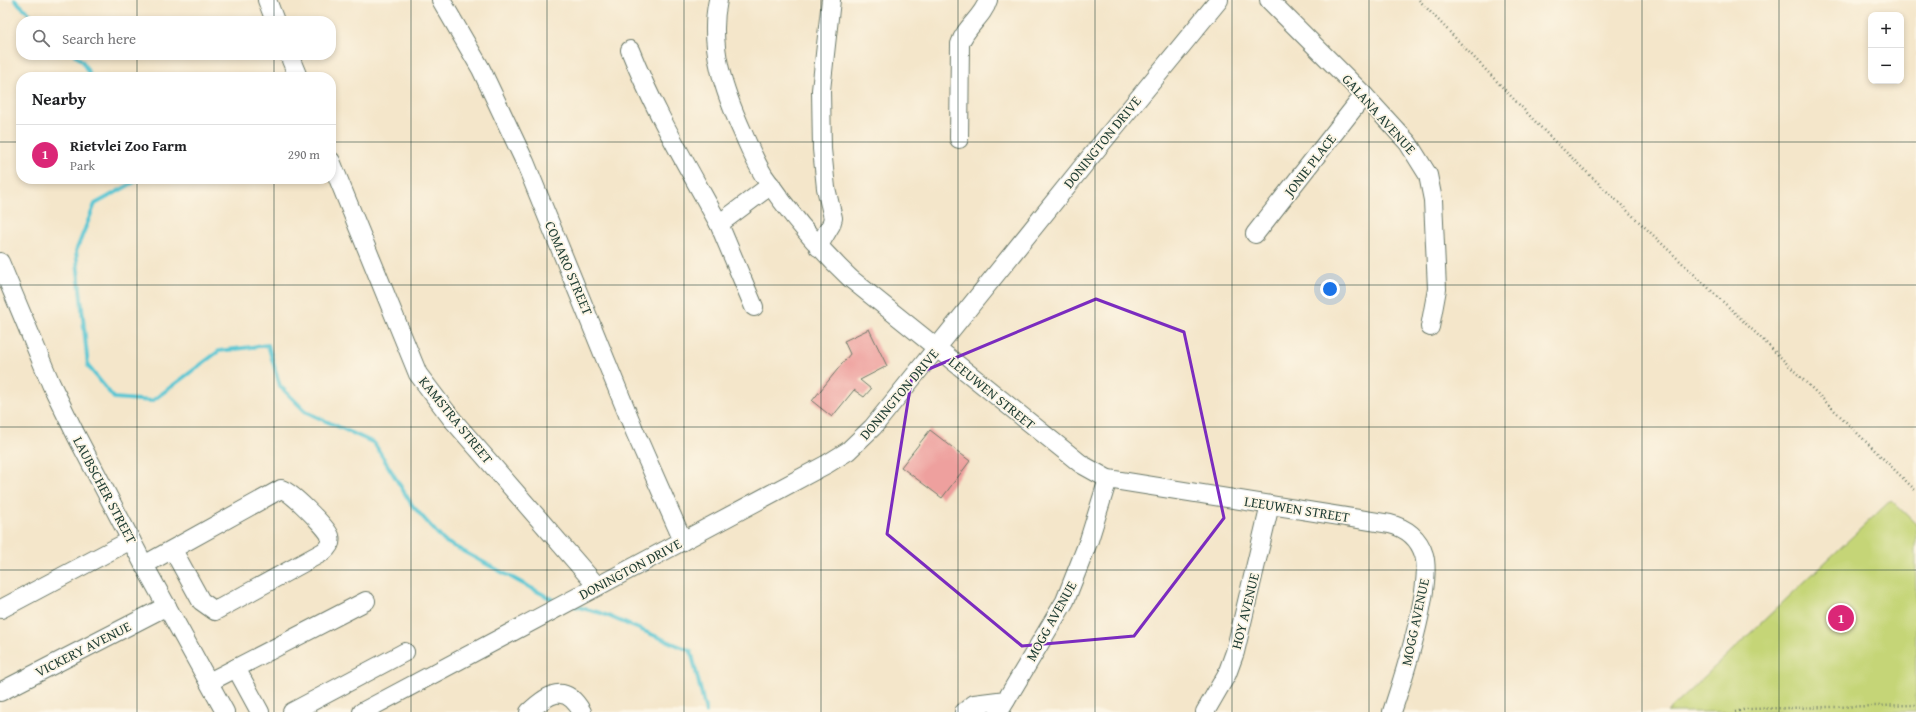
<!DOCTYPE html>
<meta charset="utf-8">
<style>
body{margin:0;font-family:"Gentium Book Plus",serif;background:#f2f2f2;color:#202124}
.controls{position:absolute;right:12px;top:12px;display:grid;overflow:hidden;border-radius:8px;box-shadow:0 2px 6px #0003}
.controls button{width:36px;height:36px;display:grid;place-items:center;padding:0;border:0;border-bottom:1px solid #e0e0e0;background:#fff;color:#202124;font:20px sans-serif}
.you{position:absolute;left:1330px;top:289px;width:14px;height:14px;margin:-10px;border:3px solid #fff;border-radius:50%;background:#1a73e8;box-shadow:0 0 0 6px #1a73e833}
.badge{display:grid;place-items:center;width:26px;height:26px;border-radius:50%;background:#db2777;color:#fff;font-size:13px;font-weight:700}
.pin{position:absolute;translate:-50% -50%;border:2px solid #fff;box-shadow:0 1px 4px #0006}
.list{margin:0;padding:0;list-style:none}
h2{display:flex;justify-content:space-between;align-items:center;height:52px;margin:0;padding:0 16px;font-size:17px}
h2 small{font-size:13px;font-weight:400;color:#757577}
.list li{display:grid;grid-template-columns:26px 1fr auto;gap:12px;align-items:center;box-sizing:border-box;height:60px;padding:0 16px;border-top:1px solid #e0e0e0}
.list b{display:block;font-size:15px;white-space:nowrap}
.list p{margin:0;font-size:13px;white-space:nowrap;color:#757577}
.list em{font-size:13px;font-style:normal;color:#757577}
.icon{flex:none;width:22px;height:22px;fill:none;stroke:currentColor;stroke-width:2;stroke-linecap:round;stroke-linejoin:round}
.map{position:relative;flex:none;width:1916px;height:712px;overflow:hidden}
.search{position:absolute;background:#fff;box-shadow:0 2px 6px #0003;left:16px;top:16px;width:320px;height:44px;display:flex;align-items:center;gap:10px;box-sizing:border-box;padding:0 14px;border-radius:16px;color:#757577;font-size:15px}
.panel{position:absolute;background:#fff;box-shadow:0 2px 6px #0003;left:16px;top:72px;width:320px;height:112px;border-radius:16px}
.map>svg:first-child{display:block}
</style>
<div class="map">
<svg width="1916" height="712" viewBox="0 0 1916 712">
<rect width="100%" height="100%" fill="#fcf5e5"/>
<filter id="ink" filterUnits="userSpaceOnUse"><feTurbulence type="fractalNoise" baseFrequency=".025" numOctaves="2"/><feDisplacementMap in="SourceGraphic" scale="8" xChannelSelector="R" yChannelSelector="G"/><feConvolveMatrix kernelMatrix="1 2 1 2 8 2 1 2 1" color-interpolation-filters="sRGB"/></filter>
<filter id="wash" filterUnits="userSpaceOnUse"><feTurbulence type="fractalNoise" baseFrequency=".012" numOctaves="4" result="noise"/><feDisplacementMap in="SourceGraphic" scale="16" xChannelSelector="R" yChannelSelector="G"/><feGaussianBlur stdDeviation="0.9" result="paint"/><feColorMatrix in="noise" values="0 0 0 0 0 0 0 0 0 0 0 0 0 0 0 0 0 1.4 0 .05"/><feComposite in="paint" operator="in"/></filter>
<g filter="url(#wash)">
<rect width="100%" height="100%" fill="#f4e6ca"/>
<polygon fill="#c5d577" stroke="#728956" points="1891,500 1916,524 1916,712 1667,712"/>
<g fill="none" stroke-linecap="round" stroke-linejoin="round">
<g stroke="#5ac6d3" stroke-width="4">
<polyline points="15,0 37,21"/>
<polyline points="75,55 82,61 91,77"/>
<polyline points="140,179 95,204 76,251 88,366 114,398 152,401 219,351 268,345 280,386 306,412 374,443 412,505 444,541 557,602"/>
<polyline points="574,606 601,613 691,651 706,712"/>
</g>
</g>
<g id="blocks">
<g fill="#eea09e">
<polygon points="869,329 887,366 860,380 871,389 864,397 854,390 832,417 812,401 850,354 844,341"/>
<polygon points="930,430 970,461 942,498 901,467"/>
</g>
</g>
</g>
<g filter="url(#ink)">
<use href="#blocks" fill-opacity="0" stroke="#6a7868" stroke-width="1"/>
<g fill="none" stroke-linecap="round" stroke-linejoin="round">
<defs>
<g id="minor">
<polyline points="267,0 275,21"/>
<polyline points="441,0 481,69 525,162 635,432 683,541"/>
<path d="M718,0C708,46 724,91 743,133C749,147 756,163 764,176C790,214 818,248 851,279L1065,451L1081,464L1108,479L1390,524C1406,528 1419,538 1424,555C1433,586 1403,679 1392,712"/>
<polyline points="1269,0 1364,95 1408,143 1428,175 1433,200 1437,289 1430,327"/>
<path d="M630,50C655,113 687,165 719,224L771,185"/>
<polyline points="289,55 298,77"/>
<path d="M959,139L960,44C965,27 983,17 988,0"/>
<polyline points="331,161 418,374 452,419 597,586"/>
<polyline points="719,224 754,307"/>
<polyline points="1255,234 1364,95"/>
<polyline points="818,247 831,225 833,218 826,188 822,149 821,90 831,0"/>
<polyline points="0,262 51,384 76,435 144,565 225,712"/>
<path d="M144,565L281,489C289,489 327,528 330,536C332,543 328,548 323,552L215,611L201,601L173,550"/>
<polyline points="1,609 131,540"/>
<polyline points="236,668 260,712"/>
<polyline points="209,682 366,601"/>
<polyline points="0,692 167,606"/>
<polyline points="292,712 405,652"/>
<polyline points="362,712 827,464 848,451 873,427 1083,166 1219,0"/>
<path d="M529,712C548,694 565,682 582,712"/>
<polyline points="964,712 974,704 1006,700"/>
<polyline points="999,712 1065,601 1089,540 1108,479"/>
<polyline points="1205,712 1227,674 1235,652 1270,505"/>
</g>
</defs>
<use href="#minor" stroke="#6a7868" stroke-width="20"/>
<g stroke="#6a7868" stroke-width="2.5" stroke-dasharray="1 3" stroke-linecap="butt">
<polyline points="1419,0 1551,138 1761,338 1916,491"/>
<polyline points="1735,712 1747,709 1916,705"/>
</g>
<use href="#minor" stroke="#fff" stroke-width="18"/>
</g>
</g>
<path fill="none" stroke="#7b2cbf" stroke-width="3" stroke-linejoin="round" d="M1096,299L1184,332L1224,518L1134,636L1022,646L887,534L912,376Z"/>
<path fill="none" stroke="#1f3d34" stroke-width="1" stroke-opacity="0.55" d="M137,0V21M274,0V21M411,0V712M547,0V712M684,0V712M821,0V712M958,0V712M1095,0V712M1232,0V712M1369,0V712M1505,0V712M1642,0V712M1779,0V712M137,55V77M274,55V77M0,142H21M331,142H1916M137,179V712M274,179V712M0,285H1916M0,427H1916M0,570H1916"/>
<g text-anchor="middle" stroke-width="3.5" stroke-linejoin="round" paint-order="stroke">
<g font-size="14" fill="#1f3d34" stroke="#fcf5e5">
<text transform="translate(1379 114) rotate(48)" y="5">GALANA AVENUE</text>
<text transform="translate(1102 142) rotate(-51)" y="5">DONINGTON DRIVE</text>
<text transform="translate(1310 165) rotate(-52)" y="5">JONIE PLACE</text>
<text transform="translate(569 268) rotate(67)" y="5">COMARO STREET</text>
<text transform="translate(992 393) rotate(39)" y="5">LEEUWEN STREET</text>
<text transform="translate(899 394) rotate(-50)" y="5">DONINGTON DRIVE</text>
<text transform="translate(456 420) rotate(51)" y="5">KAMSTRA STREET</text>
<text transform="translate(105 490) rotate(62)" y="5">LAUBSCHER STREET</text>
<text transform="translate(1297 509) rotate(9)" y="5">LEEUWEN STREET</text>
<text transform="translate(630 569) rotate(-28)" y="5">DONINGTON DRIVE</text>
<text transform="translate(1245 611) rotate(-76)" y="5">HOY AVENUE</text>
<text transform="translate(1051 621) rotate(-61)" y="5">MOGG AVENUE</text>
<text transform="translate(1415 622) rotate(-78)" y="5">MOGG AVENUE</text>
<text transform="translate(83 649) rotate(-27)" y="5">VICKERY AVENUE</text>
</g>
</g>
</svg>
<div class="controls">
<button>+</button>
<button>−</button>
</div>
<div class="you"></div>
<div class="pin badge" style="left:1841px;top:618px">1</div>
<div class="search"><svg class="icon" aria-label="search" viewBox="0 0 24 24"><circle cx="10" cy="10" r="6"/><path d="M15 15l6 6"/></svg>Search here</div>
<section class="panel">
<h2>Nearby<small></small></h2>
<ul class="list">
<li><span class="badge">1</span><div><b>Rietvlei Zoo Farm</b><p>Park</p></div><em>290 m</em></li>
</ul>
</section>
</div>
